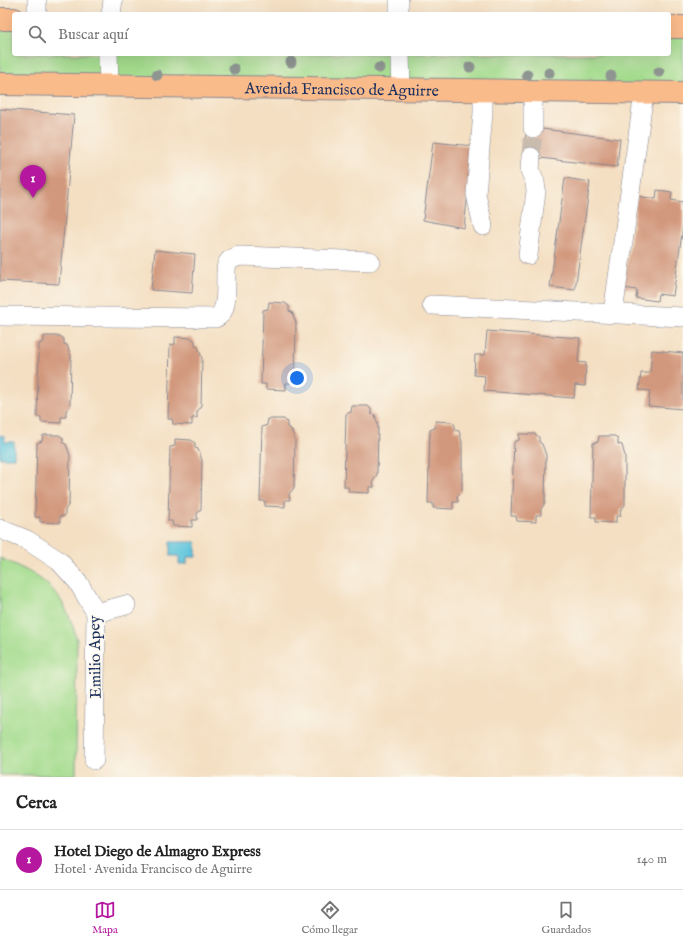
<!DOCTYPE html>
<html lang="es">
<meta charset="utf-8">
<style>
body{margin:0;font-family:"IM FELL English",serif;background:#f2f2f2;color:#222}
.you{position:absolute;left:297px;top:378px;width:14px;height:14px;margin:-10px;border:3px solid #fff;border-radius:50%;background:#1a73e8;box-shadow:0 0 0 6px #1a73e833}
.badge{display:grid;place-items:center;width:26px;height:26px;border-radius:50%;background:#b5179e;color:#fff;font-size:13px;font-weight:700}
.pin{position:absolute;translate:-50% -33px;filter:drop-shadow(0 1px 2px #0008)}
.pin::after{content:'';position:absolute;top:21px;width:14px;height:12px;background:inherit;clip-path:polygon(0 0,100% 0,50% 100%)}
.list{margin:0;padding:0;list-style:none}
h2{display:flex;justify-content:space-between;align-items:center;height:52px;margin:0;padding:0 16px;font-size:17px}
h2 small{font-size:13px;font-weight:400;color:#767676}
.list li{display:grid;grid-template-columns:26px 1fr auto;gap:12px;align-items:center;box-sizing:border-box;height:60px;padding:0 16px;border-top:1px solid #e0e0e0}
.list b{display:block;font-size:15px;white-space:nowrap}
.list p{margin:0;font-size:13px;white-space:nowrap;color:#767676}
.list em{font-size:13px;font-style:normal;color:#767676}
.icon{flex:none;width:22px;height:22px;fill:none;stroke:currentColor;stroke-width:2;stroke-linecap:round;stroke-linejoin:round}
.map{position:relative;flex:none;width:683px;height:777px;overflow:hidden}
.search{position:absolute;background:#fff;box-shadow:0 4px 16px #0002;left:12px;right:12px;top:12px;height:44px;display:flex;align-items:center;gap:10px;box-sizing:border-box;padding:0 14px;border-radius:4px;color:#767676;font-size:15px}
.sheet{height:112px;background:#fff}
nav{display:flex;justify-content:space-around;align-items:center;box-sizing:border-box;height:56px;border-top:1px solid #e0e0e0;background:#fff;font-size:11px;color:#767676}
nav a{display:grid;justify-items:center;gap:2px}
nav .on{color:#b5179e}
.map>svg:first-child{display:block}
</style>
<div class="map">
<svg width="683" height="777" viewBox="0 0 683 777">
<rect width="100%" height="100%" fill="#fbf7ec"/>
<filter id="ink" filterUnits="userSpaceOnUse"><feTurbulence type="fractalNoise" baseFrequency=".025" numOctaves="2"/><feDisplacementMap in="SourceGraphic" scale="8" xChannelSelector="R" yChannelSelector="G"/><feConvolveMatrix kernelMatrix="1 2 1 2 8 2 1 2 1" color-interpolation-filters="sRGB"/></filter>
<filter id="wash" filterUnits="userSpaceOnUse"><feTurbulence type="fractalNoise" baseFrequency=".012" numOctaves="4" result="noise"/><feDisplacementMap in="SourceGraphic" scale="16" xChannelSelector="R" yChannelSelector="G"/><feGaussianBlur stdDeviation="0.9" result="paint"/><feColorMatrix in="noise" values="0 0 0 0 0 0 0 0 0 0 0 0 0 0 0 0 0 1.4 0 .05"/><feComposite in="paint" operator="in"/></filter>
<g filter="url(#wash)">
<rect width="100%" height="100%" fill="#f4dfc2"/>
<g fill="#a3db8c" stroke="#5f8575">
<polygon points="0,25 14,25 14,54 669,54 669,34 683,34 683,87 0,78"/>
<path d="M0,558C46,578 63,589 77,640L76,775H0Z"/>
</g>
<g fill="#5fc5dc" stroke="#3d7a9d">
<polygon points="0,435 4,436 5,442 14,442 14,458 0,458"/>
<polygon points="170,542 196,542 196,557 187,557 187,564 179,564 179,556 170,556"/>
</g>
<g id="blocks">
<g fill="#d2987d">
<polygon points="0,109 74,115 59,284 0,281"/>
<polygon points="527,127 620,139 617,167 523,156"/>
<polygon points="433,142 473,146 464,228 423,220"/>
<polygon points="565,178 590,182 575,290 550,287"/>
<polygon points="657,190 672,192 671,200 683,202 683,226 673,296 658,294 657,301 636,298 637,290 623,288 637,196 656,199"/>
<polygon points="155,250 195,254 192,293 151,290"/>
<polygon points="269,302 285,303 289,306 289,311 292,312 296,323 295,371 291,377 291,383 286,383 286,390 266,389 266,384 261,384 263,310 268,309"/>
<polygon points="487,331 580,338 578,362 586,363 585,386 575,385 574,398 484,391 485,376 474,375 475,355 485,355"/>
<polygon points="44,336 60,336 64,339 64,344 67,345 71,356 70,405 66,411 66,417 61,417 61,423 41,422 41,417 37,417 39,344 44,342"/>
<polygon points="175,337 191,338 195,341 195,346 198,347 202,358 201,406 197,412 197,418 192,418 192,425 173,424 172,419 168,419 170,345 175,344"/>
<polygon points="652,350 683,353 683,409 648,406 650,391 639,390 641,373 650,373"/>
<polygon points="352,406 368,406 371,409 371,414 375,415 378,426 377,475 373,481 374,487 369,487 369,493 349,492 348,487 344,487 346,414 351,412"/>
<polygon points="268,419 284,419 287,422 287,427 291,429 295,440 294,488 289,494 290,500 285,500 285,507 265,506 265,501 260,501 262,427 267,425"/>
<polygon points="436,421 452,422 455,425 455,430 459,431 462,442 462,491 457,496 458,502 453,502 453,509 433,508 433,503 428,503 430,430 435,428"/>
<polygon points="519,434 535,434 539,437 539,442 542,444 546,455 545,503 541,509 541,515 536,515 536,522 517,521 516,516 511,516 514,442 519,440"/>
<polygon points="43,435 59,435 63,438 63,443 66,444 70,456 69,504 65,510 65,516 60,516 60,523 40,522 40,517 35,517 37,443 42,441"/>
<polygon points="599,436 615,436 618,439 618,444 622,445 625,456 625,505 620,511 621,516 616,516 616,523 596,522 596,517 591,517 593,443 598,442"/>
<polygon points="175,439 191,440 195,443 195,448 198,449 202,460 201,509 197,514 197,520 192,520 192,527 173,526 172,521 168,521 170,447 175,446"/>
</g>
</g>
</g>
<g filter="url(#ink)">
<use href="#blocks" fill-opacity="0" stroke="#888790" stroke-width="1"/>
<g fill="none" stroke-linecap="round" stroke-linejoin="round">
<polyline stroke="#c9bcae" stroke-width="19" stroke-dasharray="19 10" stroke-linecap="butt" points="531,157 533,128"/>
<defs>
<g id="minor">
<polyline points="37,0 37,14"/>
<polyline points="111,14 113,0"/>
<polyline points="399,14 399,0"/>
<polyline points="108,54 109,84"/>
<polyline points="400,54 401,90"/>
<polyline points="483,91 483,113 476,194 483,226"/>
<polyline points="533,128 533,92"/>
<polyline points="528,255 536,191 535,182 530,170 531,157"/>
<polyline points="432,305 683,317"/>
<polyline points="613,313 644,93"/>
<path d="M0,316L215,318C232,312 223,278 227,264L230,260L239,256L370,261"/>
<polyline points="0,529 27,540 59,561 78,582 96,613 94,760"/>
<polyline points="96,613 126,605"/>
</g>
<g id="major">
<polyline points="0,19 14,19"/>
<polyline points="669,27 683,27"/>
<path id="s1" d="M0,84L683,93"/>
</g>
</defs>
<use href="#minor" stroke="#888790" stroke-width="20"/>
<use href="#major" stroke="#888790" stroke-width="24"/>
<use href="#minor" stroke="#fff" stroke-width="19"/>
<use href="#major" stroke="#fabb8b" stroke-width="22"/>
</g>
<g fill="#8f9692">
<circle cx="291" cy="62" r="5.5"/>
<circle cx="470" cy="67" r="5.5"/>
<circle cx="379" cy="68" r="5.5"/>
<circle cx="234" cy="69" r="5.5"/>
<circle cx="659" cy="72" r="5.5"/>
<circle cx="549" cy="73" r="5.5"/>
<circle cx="157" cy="75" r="5.5"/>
<circle cx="527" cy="75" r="5.5"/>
<circle cx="611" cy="76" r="5.5"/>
</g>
</g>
<g text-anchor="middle" stroke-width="3" stroke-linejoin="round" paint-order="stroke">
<g font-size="16" fill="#1b2f5e" stroke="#fbf7ec">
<text dy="6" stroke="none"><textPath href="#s1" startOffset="342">Avenida Francisco de Aguirre</textPath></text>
<text transform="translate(94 657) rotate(-91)" y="6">Emilio Apey</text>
</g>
</g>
</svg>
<div class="you"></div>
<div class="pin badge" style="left:33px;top:198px">1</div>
<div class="search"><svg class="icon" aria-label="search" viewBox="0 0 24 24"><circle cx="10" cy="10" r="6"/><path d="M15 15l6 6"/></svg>Buscar aquí</div>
</div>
<section class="sheet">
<h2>Cerca<small></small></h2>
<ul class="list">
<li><span class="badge">1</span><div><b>Hotel Diego de Almagro Express</b><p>Hotel · Avenida Francisco de Aguirre</p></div><em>140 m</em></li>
</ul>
</section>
<nav>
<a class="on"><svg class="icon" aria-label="map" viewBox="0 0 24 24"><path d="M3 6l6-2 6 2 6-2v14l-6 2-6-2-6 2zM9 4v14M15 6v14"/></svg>Mapa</a>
<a><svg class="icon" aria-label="directions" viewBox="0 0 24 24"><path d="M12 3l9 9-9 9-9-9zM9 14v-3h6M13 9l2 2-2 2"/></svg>Cómo llegar</a>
<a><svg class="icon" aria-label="saved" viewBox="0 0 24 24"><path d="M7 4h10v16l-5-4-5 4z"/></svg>Guardados</a>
</nav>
